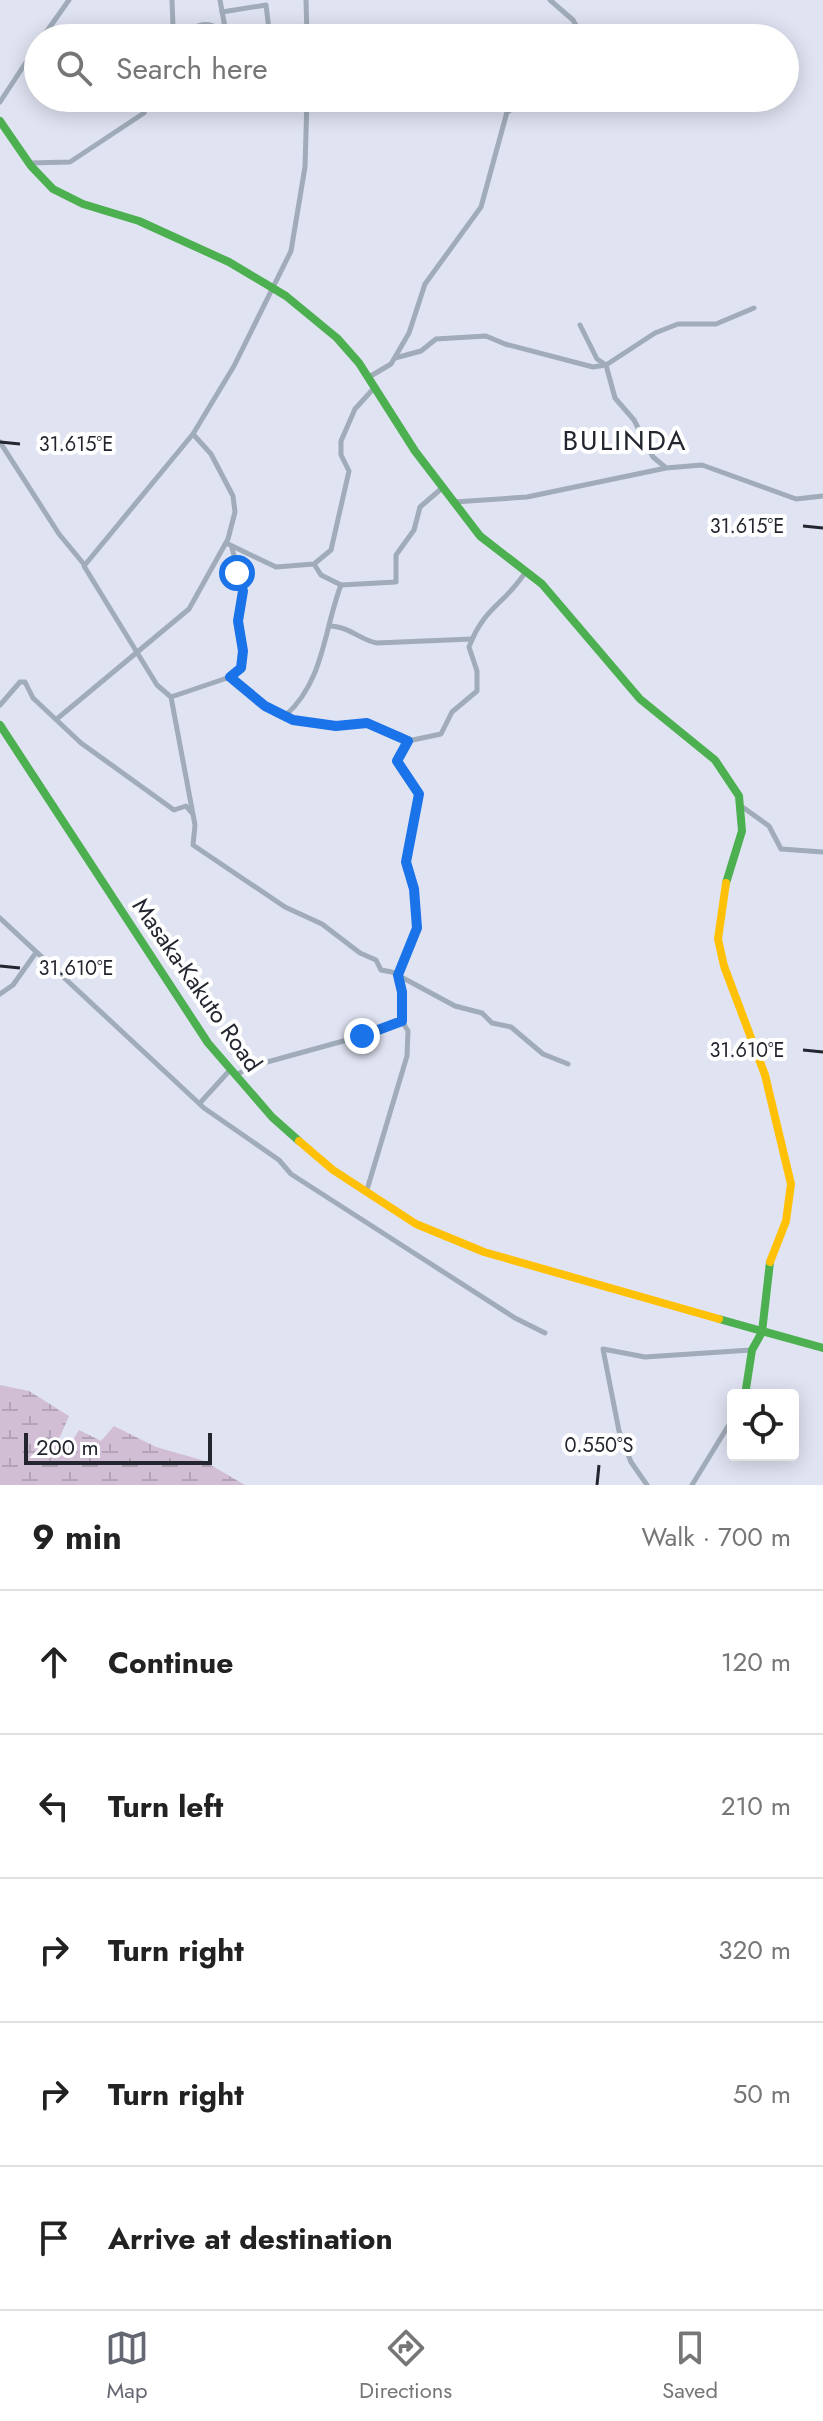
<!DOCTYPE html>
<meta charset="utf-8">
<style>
body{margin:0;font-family:Jost,sans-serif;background:#f6f6f6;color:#222}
.controls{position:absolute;right:24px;bottom:24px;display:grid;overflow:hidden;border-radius:8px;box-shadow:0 4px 20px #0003}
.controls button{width:72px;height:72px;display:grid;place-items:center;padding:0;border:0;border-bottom:2px solid #e0e0e0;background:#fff;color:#222;font:40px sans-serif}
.scale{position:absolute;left:24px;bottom:20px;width:188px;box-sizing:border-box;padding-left:8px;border:4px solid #23252f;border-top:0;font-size:22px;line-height:28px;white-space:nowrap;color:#23252f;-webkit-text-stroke:6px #fff;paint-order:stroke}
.stop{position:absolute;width:24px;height:24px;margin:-18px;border:6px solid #1a73e8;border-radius:50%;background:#fff}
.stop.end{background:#1a73e8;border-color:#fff;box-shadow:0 2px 8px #0008}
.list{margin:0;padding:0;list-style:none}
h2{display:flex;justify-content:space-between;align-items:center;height:104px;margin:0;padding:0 32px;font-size:34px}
h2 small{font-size:26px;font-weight:400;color:#767676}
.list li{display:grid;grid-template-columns:52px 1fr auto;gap:24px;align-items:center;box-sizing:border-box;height:144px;padding:0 32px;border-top:2px solid #e0e0e0}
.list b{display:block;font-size:30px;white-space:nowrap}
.list em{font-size:26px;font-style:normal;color:#767676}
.icon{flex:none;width:44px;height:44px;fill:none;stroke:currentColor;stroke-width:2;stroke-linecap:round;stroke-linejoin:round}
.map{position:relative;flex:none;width:823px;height:1485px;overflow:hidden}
.search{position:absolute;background:#fff;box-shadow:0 4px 20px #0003;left:24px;right:24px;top:24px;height:88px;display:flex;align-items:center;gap:20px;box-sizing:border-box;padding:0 28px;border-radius:44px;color:#767676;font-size:30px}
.sheet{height:824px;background:#fff}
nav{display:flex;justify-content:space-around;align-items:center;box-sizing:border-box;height:112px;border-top:2px solid #e0e0e0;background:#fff;font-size:22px;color:#767676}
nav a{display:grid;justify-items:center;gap:4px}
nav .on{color:#656873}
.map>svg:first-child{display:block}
</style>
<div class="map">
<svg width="823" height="1485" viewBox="0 0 823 1485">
<defs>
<pattern id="wetland-marsh" width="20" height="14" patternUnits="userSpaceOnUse" patternTransform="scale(2)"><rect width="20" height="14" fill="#d1bed5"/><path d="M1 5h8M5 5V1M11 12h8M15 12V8" fill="none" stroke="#b3a3b7"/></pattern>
</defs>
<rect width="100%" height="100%" fill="#e0e3f2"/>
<polygon fill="url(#wetland-marsh)" points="0,1385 29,1391 69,1416 56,1446 67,1450 79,1430 101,1441 114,1426 156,1447 202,1460 245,1485 0,1485"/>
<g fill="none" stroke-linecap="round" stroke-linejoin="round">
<g stroke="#a0acb9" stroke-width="5">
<polyline points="172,0 173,26 182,38"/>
<polyline points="220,0 226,33"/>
<polyline points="306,0 307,38"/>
<polyline points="550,0 573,20 583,38"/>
<polyline points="222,12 266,5 270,38"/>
<polyline points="42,38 69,0"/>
<path d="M185,38C196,20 215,20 226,38"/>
<polyline points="307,98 305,167 291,251 234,366 193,434 84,566 157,685 171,697 195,825 193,845 285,907 322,924 360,953 376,960 381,970 392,972 455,1006 482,1013 492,1023 511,1027 543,1054 568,1064"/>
<polyline points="0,102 38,44"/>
<polyline points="30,163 70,162 144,113 149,98"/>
<polyline points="580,325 597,359 606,365 615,398 634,420 653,457 665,467"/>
<polyline points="395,358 421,351 436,339 486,336 505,344 593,367 606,365 655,333 678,324 716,324 754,308"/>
<polyline points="369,377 391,364 409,333 425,284 481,207 507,112 530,98"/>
<polyline points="0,442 59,534 83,563"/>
<polyline points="454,502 527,497 666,468 702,465 796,499 823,496"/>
<polyline points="226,543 276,567 314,564 331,550 349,471 341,455 341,441 355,409 374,388"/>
<polyline points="314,564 321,575 341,585 396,582 396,555 414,530 420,507 441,489"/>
<path d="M331,626C350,627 360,640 377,643L472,639"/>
<path d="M230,677L265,706L293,720L336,726L367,723L401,735L408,741L441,734L452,712L477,691V671L469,647C484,606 506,604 526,571"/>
<polyline points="171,697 230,677 241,668 243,651 238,621 243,591 232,548"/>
<polyline points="0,705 20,682 25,682 33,698 81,743 174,810 186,806 191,812"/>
<path d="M286,715C324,681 324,629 341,585"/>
<polyline points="58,718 189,609 228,539 235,512 233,496 211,454 193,434"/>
<polyline points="741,806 769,826 781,849 823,852"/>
<polyline points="0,918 204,1108 279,1160 291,1174 515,1318 545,1333"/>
<polyline points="0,994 13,985 35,954"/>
<polyline points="235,1076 249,1067 376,1032 402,1021"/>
<polyline points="200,1103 230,1070"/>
<polyline points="366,1193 407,1056 408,1031 402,1021 402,992 397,981 417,928 414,889 406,862 419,794 398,764 408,741"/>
<polyline points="647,1485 631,1462 619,1431 603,1349 645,1357 751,1350"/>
<polyline points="692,1485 733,1418"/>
</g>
<g stroke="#4caf50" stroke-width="8">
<polyline points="0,121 31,166 53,189 83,204 139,221 229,262 286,296 337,338 359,363 415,451 480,536 542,584 640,699 715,760 739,796 742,831 726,883"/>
<polyline points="0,725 208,1043 272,1117 299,1141"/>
<polyline points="719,1319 823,1348"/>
<polyline points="745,1395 752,1350 762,1332 770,1262"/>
</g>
<g stroke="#ffc107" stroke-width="8">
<polyline points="726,883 718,939 724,966 765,1075 791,1184 786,1221 770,1262"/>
<polyline points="299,1141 333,1170 416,1224 484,1252 719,1319"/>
</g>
</g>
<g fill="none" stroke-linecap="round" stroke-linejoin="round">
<polyline stroke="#1a73e8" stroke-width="10" points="237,573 243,591 238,621 243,651 241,668 230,677 265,706 293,720 336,726 367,723 408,741 397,761 419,794 406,862 414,889 417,928 398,975 402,992 402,1021 362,1036"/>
</g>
<path fill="none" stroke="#23252f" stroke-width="3" d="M0,442L20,444M803,526L823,528M0,966L20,968M803,1050L823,1052M597,1485L599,1465"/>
<g text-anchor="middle" stroke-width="8" stroke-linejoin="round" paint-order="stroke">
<g font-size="24" fill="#23252f" stroke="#fff">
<text transform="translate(197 985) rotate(55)" y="8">Masaka-Kakuto Road</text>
</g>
<g font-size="28" letter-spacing="2" fill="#23252f" stroke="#fff">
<text x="625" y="450">BULINDA</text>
</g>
</g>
<g font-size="20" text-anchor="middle" fill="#23252f" stroke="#fff" stroke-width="8" stroke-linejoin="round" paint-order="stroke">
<text x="76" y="451">31.615°E</text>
<text x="747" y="533">31.615°E</text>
<text x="76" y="975">31.610°E</text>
<text x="747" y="1057">31.610°E</text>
<text x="599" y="1452">0.550°S</text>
</g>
</svg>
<div class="controls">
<button><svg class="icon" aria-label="locate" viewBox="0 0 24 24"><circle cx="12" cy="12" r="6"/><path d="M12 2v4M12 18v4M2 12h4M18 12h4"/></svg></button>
</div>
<div class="scale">200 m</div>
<div class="stop" style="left:237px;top:573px"></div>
<div class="stop end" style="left:362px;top:1036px"></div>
<div class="search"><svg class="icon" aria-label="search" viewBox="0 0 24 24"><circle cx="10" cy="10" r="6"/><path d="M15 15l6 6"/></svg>Search here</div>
</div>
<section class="sheet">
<h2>9 min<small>Walk · 700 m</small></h2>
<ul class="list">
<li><svg class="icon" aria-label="ahead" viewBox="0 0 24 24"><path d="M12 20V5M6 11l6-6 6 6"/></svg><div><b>Continue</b></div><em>120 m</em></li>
<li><svg class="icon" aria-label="left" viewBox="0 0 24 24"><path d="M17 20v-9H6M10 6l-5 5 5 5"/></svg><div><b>Turn left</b></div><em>210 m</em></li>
<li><svg class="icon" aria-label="right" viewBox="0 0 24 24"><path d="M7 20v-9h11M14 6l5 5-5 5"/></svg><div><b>Turn right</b></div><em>320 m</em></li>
<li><svg class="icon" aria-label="right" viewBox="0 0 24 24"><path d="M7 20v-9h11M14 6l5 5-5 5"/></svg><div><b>Turn right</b></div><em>50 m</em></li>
<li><svg class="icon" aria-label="arrive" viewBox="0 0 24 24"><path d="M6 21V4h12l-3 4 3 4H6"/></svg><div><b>Arrive at destination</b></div></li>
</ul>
</section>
<nav>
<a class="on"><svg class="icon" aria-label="map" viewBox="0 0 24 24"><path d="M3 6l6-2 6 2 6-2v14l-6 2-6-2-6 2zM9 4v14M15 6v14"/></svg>Map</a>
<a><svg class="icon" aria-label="directions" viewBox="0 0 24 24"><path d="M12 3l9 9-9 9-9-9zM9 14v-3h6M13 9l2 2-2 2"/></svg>Directions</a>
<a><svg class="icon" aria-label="saved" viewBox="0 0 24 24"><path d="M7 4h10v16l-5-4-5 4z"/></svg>Saved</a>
</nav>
